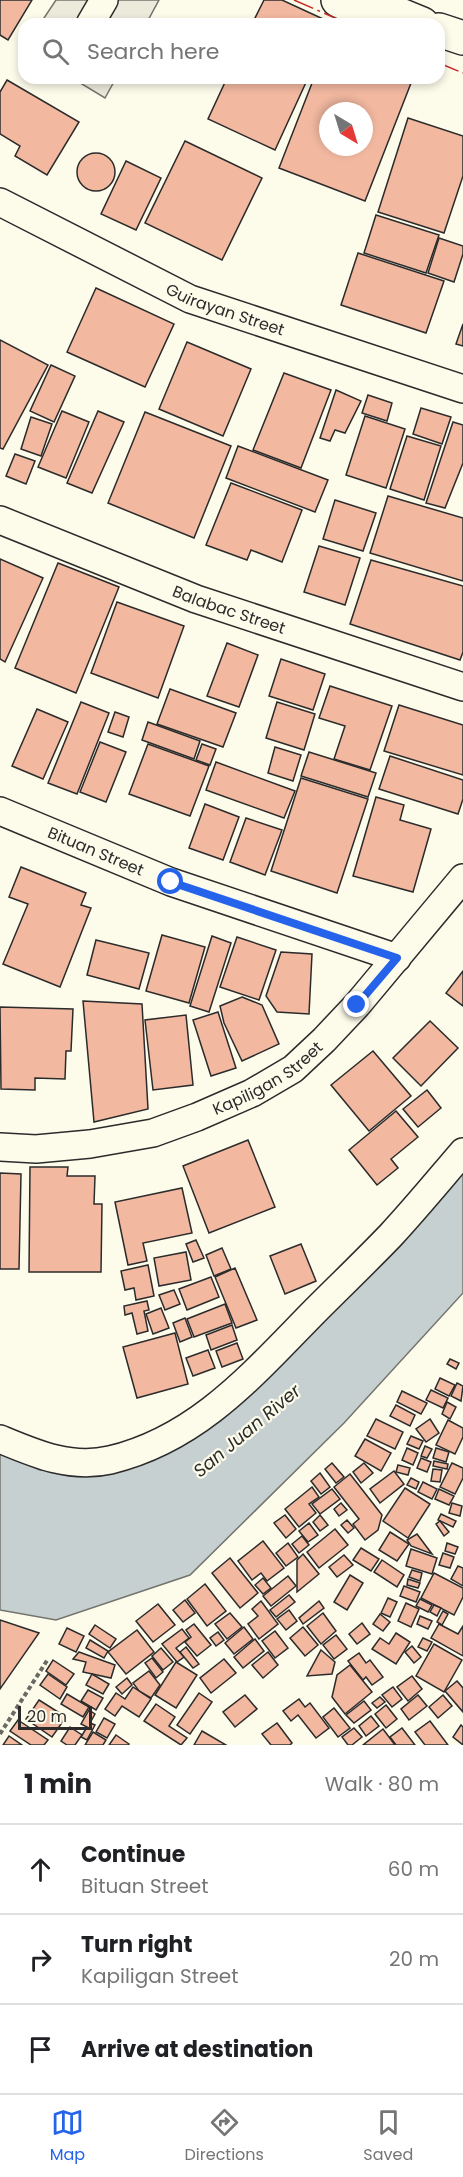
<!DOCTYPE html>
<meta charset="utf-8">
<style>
body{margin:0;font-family:Poppins,sans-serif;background:#f2f2f2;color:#202124}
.compass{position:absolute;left:319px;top:102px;width:54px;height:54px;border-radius:50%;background:#fff;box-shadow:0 3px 9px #0003;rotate:142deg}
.scale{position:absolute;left:18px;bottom:15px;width:74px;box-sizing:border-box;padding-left:6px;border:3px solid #2b2b2b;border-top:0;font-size:16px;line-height:21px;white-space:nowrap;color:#2b2b2b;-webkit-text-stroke:4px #fdfbea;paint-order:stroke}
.stop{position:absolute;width:18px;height:18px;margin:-14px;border:4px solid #2563eb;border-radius:50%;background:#fff}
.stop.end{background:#2563eb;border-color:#fff;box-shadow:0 2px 6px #0008}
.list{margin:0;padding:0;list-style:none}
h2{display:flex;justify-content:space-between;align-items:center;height:78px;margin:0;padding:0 24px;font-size:26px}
h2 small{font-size:20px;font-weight:400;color:#757577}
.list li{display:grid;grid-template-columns:39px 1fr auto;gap:18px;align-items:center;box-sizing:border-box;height:90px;padding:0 24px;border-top:2px solid #e0e0e0}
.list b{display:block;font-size:22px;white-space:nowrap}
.list p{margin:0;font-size:20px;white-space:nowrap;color:#757577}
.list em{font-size:20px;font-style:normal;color:#757577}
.icon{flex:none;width:33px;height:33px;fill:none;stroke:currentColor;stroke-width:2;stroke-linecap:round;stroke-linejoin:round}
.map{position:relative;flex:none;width:463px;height:1745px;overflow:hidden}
.search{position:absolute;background:#fff;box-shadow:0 3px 9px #0003;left:18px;right:18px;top:18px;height:66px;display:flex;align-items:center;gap:15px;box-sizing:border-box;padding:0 21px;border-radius:18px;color:#757577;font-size:22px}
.sheet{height:348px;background:#fff}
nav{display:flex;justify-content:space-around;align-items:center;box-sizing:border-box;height:84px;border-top:2px solid #e0e0e0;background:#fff;font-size:16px;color:#757577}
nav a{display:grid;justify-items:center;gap:3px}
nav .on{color:#2563eb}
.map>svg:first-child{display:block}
</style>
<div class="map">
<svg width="463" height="1745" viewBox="0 0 463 1745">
<rect width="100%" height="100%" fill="#fdfbea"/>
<g fill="#eceadb" stroke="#74746e" stroke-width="1.5">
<polygon points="56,0 159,0 146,24 40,24"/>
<polygon points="72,78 116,78 105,98"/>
</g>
<polygon fill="#c7d0d0" stroke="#74746e" stroke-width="1.5" points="463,1168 463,1293 344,1423 190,1575 56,1620 0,1610 0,1453 40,1470 91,1473 155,1457"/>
<g fill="#f2b8a0" stroke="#2b2b2b" stroke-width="1.5" fill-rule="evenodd">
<polygon points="0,0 32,0 8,40 0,35"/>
<polygon points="264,0 282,0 334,24 252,24"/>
<polygon points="227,78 308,78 275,150 208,119"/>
<path d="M314,78H413L365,201L279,168ZM328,111H364V147H328Z"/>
<polygon points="7,80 79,122 47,175 15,156 20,146 0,134 0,92"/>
<polygon points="408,118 463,136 463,176 444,233 378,212"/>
<polygon points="185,141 262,178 222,260 145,223"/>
<circle cx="96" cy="172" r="19"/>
<polygon points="126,161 161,178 136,230 101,214"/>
<polygon points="376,215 439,235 426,273 364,253"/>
<polygon points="439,238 463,246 463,254 454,282 428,273"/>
<polygon points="358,253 444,281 426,333 341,305"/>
<polygon points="96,288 174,324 145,387 67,352"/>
<polygon points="463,324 463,346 456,344"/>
<polygon points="0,340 48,365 3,449 0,448"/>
<polygon points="187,342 251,369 223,436 159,409"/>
<polygon points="51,365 75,376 54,422 30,411"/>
<polygon points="284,373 331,390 301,468 253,450"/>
<polygon points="336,390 361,401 345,433 335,430 330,441 320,438"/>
<polygon points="368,395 392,403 387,421 362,413"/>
<polygon points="421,408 451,417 442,444 413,434"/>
<polygon points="62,411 89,422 66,478 38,467"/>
<polygon points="98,411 124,422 92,493 67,483"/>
<polygon points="145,412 231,446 194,538 108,503"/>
<polygon points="365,416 405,429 386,488 346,475"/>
<polygon points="31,417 52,424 41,456 21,449"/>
<polygon points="453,422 463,425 463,463 445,508 426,503"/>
<polygon points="407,436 441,446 424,500 390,489"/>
<polygon points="238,446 328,480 315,512 226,478"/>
<polygon points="15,454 35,461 26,484 6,476"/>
<polygon points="231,483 302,510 282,562 251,550 247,560 206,545"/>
<polygon points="388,496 463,518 463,581 370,553"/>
<polygon points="335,500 376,513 363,551 323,539"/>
<polygon points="319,546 360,558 345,605 304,592"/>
<polygon points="0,559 43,578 5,662 0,659"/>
<polygon points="371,560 463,586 463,652 460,660 350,624"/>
<polygon points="58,563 119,587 76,693 15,668"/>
<polygon points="117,602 184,626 158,698 91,673"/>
<polygon points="227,643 258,655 239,707 207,696"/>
<polygon points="281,659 325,674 313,710 269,696"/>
<polygon points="330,686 392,706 370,770 334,759 345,726 319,718"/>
<polygon points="170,689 236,713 223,747 157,724"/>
<polygon points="81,702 109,713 77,794 48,783"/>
<polygon points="277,702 315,714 304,750 266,738"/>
<polygon points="399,705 463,725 463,775 384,751"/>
<polygon points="37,709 68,722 43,779 12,766"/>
<polygon points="115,712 129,717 123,737 108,732"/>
<polygon points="148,722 200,741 194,759 142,740"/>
<polygon points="100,742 126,752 106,802 80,792"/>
<polygon points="148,744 209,766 190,816 129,794"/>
<polygon points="202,744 216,749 210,765 196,760"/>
<polygon points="275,747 301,755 293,781 268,773"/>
<polygon points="309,752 376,773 368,797 301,776"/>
<polygon points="390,756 463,780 463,799 458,814 379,789"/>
<polygon points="216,762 295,791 284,818 206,790"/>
<polygon points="301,778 368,799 337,893 271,871"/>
<polygon points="376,797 404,805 400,820 431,829 413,892 353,876"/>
<polygon points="205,804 239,817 223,860 189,848"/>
<polygon points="246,818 282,830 265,875 230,862"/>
<polygon points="21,867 86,893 81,905 91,908 60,987 3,964 28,904 9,897"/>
<polygon points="162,935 205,947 189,1003 146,991"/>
<polygon points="212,936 231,943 209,1012 190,1006"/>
<polygon points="237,937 276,950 259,1000 220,987"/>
<polygon points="96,940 149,953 139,989 87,975"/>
<polygon points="281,952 312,954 309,1014 277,1012 266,996"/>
<polygon points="463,971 463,1006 446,993"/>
<polygon points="242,997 262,1005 279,1044 242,1061 224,1023 220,1006"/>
<polygon points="83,1001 142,1004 148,1109 94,1122"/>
<polygon points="0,1007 73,1009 71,1051 66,1051 65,1079 35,1078 35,1090 1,1089"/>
<polygon points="218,1012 236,1068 211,1076 193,1020"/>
<polygon points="186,1015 193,1085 153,1090 145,1020"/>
<polygon points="430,1021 458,1048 421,1086 393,1058"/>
<polygon points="373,1051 411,1096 369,1131 331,1085"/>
<polygon points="427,1090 441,1108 418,1127 403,1109"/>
<polygon points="396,1111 418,1137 391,1159 398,1168 377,1185 349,1150"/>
<polygon points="248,1140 275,1207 209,1233 183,1166"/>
<polygon points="30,1167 68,1167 67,1176 95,1176 94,1204 102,1204 101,1272 29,1272"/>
<polygon points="0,1173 21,1174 19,1269 0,1269"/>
<polygon points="182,1188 192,1233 143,1243 147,1261 128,1265 115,1202"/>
<polygon points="196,1240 204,1258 193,1262 186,1244"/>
<polygon points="301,1244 316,1281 285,1294 270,1256"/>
<polygon points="222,1248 231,1269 214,1276 206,1255"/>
<polygon points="186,1252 191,1280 159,1286 154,1258"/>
<polygon points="148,1265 154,1296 136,1300 134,1288 125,1290 121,1271"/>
<polygon points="235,1268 257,1320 236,1328 215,1277"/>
<polygon points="211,1277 219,1297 187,1310 179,1289"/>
<polygon points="174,1290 180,1304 165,1310 159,1295"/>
<polygon points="147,1301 149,1310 144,1311 148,1331 137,1334 132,1313 125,1315 124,1306"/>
<polygon points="225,1304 232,1323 194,1337 187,1319"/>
<polygon points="161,1308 169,1328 153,1334 146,1314"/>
<polygon points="185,1318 192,1337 180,1342 173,1323"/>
<polygon points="232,1325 237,1340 211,1350 206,1335"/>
<polygon points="175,1333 188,1384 137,1398 123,1347"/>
<polygon points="237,1343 243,1359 222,1367 216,1351"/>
<polygon points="208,1350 215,1368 193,1376 186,1358"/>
<polygon points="450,1359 459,1363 456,1369 447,1364"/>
<polygon points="440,1378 455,1385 449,1396 435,1389"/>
<polygon points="457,1383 463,1386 461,1401 451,1396"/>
<polygon points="431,1390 448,1398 443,1408 426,1400"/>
<polygon points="402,1391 427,1403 421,1414 397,1402"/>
<polygon points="447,1402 456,1407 450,1419 442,1414"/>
<polygon points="396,1405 415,1415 410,1426 390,1416"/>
<polygon points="376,1419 403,1432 395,1449 367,1436"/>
<polygon points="430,1419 439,1433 426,1442 416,1429"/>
<polygon points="448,1420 463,1428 463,1437 455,1454 436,1445"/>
<polygon points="411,1436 423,1441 419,1449 407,1444"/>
<polygon points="365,1439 391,1453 381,1471 355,1456"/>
<polygon points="425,1446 432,1449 427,1458 421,1456"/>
<polygon points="407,1448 418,1453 413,1465 402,1460"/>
<polygon points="436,1448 449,1452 446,1462 433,1458"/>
<polygon points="421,1458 431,1462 427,1472 417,1468"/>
<polygon points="434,1461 448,1464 447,1469 433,1466"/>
<polygon points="332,1463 344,1477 336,1483 325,1469"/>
<polygon points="364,1463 373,1473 361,1483 353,1472"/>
<polygon points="452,1463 463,1468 463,1478 455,1494 440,1487"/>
<polygon points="398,1465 410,1468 408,1475 396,1472"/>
<polygon points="433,1469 442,1470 440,1482 431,1481"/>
<polygon points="394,1471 404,1484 380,1503 370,1489"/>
<polygon points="320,1473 330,1487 321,1494 311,1481"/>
<polygon points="350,1474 382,1515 378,1530 365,1540 353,1524 359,1519 334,1487"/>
<polygon points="411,1478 419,1482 416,1489 407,1485"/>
<polygon points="423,1482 437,1489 432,1499 418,1492"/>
<polygon points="312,1487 319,1497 309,1504 316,1513 299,1527 285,1509"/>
<polygon points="405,1488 430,1504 408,1538 383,1521"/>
<polygon points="332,1489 340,1499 320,1514 312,1504"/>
<polygon points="439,1489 454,1496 449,1505 435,1499"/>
<polygon points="341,1503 347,1510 339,1516 334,1509"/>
<polygon points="452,1503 462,1506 460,1516 449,1513"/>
<polygon points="441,1514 456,1521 453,1527 438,1520"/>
<polygon points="285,1515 296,1529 286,1538 274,1523"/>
<polygon points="320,1515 328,1525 320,1531 313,1522"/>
<polygon points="347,1520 354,1528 348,1533 341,1525"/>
<polygon points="440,1521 449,1532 444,1536 436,1524"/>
<polygon points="309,1523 318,1535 308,1542 299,1531"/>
<polygon points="335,1529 348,1545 319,1568 307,1552"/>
<polygon points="390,1532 409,1544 397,1561 379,1550"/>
<polygon points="417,1534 432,1554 411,1546 407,1540"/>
<polygon points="302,1536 309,1545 299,1553 292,1544"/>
<polygon points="263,1541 284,1568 267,1581 261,1573 252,1580 238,1561"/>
<polygon points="288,1543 298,1557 286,1566 276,1553"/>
<polygon points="447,1543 458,1547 455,1554 445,1551"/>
<polygon points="361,1548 379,1559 371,1571 353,1560"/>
<polygon points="411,1549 437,1558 432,1574 406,1566"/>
<polygon points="443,1553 454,1557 450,1568 439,1565"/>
<polygon points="303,1554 319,1574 297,1592 297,1560"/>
<polygon points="344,1555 353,1565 337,1577 329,1567"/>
<polygon points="230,1558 258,1593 240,1608 212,1573"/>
<polygon points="382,1560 404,1575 397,1587 374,1572"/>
<polygon points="458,1566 463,1568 463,1586 451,1579"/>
<polygon points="412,1570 422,1573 420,1581 409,1577"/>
<polygon points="434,1573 463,1588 463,1597 454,1615 421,1598"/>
<polygon points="350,1575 363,1583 347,1610 334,1602"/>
<polygon points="288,1576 296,1586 271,1606 263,1596"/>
<polygon points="263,1578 271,1588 263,1594 255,1585"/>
<polygon points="408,1579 420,1583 418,1588 407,1585"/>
<polygon points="205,1584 226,1611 207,1626 187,1599"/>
<polygon points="404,1586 420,1592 416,1602 400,1596"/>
<polygon points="289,1595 295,1602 276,1617 270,1610"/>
<polygon points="388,1598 397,1602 390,1617 381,1613"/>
<polygon points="420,1599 432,1605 428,1612 416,1606"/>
<polygon points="185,1600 195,1613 183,1622 173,1610"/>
<polygon points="261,1601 278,1624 259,1639 248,1624 258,1616 252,1609"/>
<polygon points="319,1601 324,1608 303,1624 299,1618"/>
<polygon points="406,1603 419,1609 411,1627 398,1621"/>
<polygon points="158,1604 175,1625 153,1642 136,1621"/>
<polygon points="434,1605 441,1608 437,1616 430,1612"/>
<polygon points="289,1610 297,1621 286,1630 277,1619"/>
<polygon points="443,1611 448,1614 442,1625 437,1622"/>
<polygon points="230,1613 242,1627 227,1639 215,1624"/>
<polygon points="323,1613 336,1631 321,1644 307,1626"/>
<polygon points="380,1614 390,1622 383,1631 373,1624"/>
<polygon points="420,1616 432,1621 428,1629 417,1624"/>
<polygon points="0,1620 39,1633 0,1689"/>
<polygon points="362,1623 370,1634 357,1644 349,1634"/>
<polygon points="194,1624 211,1645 197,1656 185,1642 191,1637 186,1630"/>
<polygon points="439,1624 458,1634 463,1626 463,1656 431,1638"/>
<polygon points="95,1625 116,1639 110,1648 89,1634"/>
<polygon points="244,1627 253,1639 234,1654 225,1643"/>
<polygon points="303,1627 318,1645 305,1656 290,1638"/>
<polygon points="67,1628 84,1636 76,1652 59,1644"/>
<polygon points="182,1629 189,1638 176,1648 184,1657 177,1662 162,1644"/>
<polygon points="137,1630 154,1652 126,1674 108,1652"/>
<polygon points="275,1631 288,1648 275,1658 262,1641"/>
<polygon points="218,1632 224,1640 216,1646 210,1638"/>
<polygon points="396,1633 410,1642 396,1664 372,1649 380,1638 389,1644"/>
<polygon points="336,1635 347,1649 334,1659 323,1645"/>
<polygon points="423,1638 432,1642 427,1651 418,1647"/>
<polygon points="255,1639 264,1651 243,1668 234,1657"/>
<polygon points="90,1640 108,1651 104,1658 86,1648"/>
<polygon points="434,1644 462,1660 444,1692 416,1676"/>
<polygon points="412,1646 421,1657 414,1663 405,1652"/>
<polygon points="186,1647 199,1664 193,1668 180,1652"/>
<polygon points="161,1648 173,1662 163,1670 152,1656"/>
<polygon points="321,1650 335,1662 332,1674 307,1676"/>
<polygon points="79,1652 115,1665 111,1678 83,1672 86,1662 73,1659"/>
<polygon points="268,1652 278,1665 263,1678 252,1665"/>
<polygon points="359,1653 366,1663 370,1660 383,1677 372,1685 366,1677 363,1680 348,1661"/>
<polygon points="152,1658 163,1672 156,1678 145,1663"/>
<polygon points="224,1659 236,1673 211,1693 200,1678"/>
<polygon points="53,1660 74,1674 66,1685 46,1671"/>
<polygon points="176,1662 197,1675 176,1708 155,1695"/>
<polygon points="350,1665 372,1692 345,1714 332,1697 337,1675"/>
<polygon points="149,1671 160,1685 151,1698 139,1691 133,1683"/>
<polygon points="48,1674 67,1687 60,1699 40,1685"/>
<polygon points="92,1674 109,1684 103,1694 86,1685"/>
<polygon points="412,1676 422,1689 408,1701 397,1687"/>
<polygon points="127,1678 132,1685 122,1694 116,1687"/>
<polygon points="457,1681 463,1688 463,1712 445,1691"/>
<polygon points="133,1687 151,1699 139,1717 122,1706 115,1716 105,1709 116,1693 125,1699"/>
<polygon points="393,1687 402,1699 392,1707 382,1695"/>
<polygon points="88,1690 103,1698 96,1710 81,1701"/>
<polygon points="199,1693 212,1702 190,1734 177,1725"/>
<polygon points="67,1694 89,1707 83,1717 61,1704"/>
<polygon points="245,1695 257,1709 235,1727 223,1712"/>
<polygon points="418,1695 427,1706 409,1720 401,1709"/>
<polygon points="443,1695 452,1706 438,1718 429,1707"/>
<polygon points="380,1697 385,1702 377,1708 372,1703"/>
<polygon points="299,1699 305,1707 310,1703 329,1728 316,1738 298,1715 291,1721 283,1711"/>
<polygon points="39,1700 66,1717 52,1737 26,1719"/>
<polygon points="364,1701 371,1710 354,1723 346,1715"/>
<polygon points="156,1704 175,1717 169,1726 187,1738 181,1745 144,1721"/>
<polygon points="386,1705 397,1719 386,1728 375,1714"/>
<polygon points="334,1708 350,1728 338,1737 323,1717"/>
<polygon points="89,1710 95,1714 90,1723 95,1725 87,1740 81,1737 87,1727 81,1724"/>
<polygon points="371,1716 379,1726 366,1736 359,1726"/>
<polygon points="104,1718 115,1724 107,1738 96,1732"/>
<polygon points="18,1720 48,1740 44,1745 31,1745 10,1731"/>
<polygon points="430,1721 448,1745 425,1745 415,1732"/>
<polygon points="277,1723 292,1743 290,1745 271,1745 262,1734"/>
<polygon points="461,1725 463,1727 463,1745 453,1737"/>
<polygon points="70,1727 82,1735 75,1745 67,1745 61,1741"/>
<polygon points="354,1728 362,1737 352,1745 348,1745 342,1737"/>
<polygon points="402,1728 415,1745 396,1745 390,1737"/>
<polygon points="383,1729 395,1745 363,1745"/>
<polygon points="202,1731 226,1745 194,1745"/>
<polygon points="93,1732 106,1740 103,1745 85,1745"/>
<polygon points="116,1735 129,1744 128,1745 109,1745"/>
<polygon points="9,1736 22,1745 3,1745"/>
</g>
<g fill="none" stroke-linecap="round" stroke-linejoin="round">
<defs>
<g id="minor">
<polyline points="90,24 104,0"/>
<path id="s1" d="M0,202L190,299L463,389"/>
<path id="s2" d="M0,520L196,599L463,687"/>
<path id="s3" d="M0,811L171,882L397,958"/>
<path id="s4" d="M0,1147L36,1149L90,1144L153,1133L197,1117L252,1093L293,1069L324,1040L357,1005L463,878"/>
<path d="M0,1439C36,1454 70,1469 110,1460C198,1439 253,1374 314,1312C339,1287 366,1261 391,1235C416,1208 439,1180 463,1152"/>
</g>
<polyline id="major" points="338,0 388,24"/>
<g id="highway">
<polyline points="364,0 422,24"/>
<polyline points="439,30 463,38"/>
</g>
</defs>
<use href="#minor" stroke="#2b2b2b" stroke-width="30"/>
<use href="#major" stroke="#2b2b2b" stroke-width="36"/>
<use href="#highway" stroke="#2b2b2b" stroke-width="36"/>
<polyline stroke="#6a6964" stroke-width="4" stroke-dasharray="4.5 3" stroke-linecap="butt" points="0,1734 48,1659"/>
<use href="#minor" stroke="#fdfbea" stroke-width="27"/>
<use href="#major" stroke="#fdfbea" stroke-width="33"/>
<use href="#highway" stroke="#fdfbea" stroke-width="33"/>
<g stroke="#c62828" stroke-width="1.5" stroke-dasharray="21 4.5 3 4.5" stroke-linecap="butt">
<polyline points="294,0 349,24"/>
<polyline points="439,63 463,73"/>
</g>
</g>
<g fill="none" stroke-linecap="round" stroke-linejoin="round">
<polyline stroke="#2563eb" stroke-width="8" points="171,882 397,958 357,1005"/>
</g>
<g text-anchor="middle" stroke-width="4.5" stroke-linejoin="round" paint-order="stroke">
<g font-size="16" fill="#2b2b2b" stroke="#fdfbea">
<text dy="6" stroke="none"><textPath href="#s1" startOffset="250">Guirayan Street</textPath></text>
<text dy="6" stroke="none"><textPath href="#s2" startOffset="246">Balabac Street</textPath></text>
<text dy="6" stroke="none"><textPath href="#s3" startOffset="104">Bituan Street</textPath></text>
<text dy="6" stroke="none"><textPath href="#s4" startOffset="282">Kapiligan Street</textPath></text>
</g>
<g font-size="18" font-style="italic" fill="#2b2b2b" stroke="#fdfbea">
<text transform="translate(247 1431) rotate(-40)" y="6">San Juan River</text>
</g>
</g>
</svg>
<svg class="compass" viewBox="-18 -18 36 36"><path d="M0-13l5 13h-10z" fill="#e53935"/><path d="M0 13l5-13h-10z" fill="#757577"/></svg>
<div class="scale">20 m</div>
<div class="stop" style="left:171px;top:882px"></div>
<div class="stop end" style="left:357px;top:1005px"></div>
<div class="search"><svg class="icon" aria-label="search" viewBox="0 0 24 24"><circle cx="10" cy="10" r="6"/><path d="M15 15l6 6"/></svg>Search here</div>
</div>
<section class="sheet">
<h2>1 min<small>Walk · 80 m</small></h2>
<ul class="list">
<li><svg class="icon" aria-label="ahead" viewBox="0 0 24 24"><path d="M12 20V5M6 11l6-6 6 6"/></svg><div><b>Continue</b><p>Bituan Street</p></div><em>60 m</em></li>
<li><svg class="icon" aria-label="right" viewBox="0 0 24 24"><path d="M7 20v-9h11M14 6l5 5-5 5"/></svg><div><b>Turn right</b><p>Kapiligan Street</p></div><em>20 m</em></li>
<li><svg class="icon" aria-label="arrive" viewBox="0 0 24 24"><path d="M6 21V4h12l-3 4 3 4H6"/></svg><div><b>Arrive at destination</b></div></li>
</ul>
</section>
<nav>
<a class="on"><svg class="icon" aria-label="map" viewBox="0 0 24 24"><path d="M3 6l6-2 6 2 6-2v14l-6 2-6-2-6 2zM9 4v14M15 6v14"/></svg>Map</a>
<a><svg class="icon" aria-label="directions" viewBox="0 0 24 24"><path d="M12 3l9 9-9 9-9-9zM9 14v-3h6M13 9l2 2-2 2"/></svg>Directions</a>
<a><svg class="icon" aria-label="saved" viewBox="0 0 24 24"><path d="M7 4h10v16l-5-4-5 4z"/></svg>Saved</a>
</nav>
